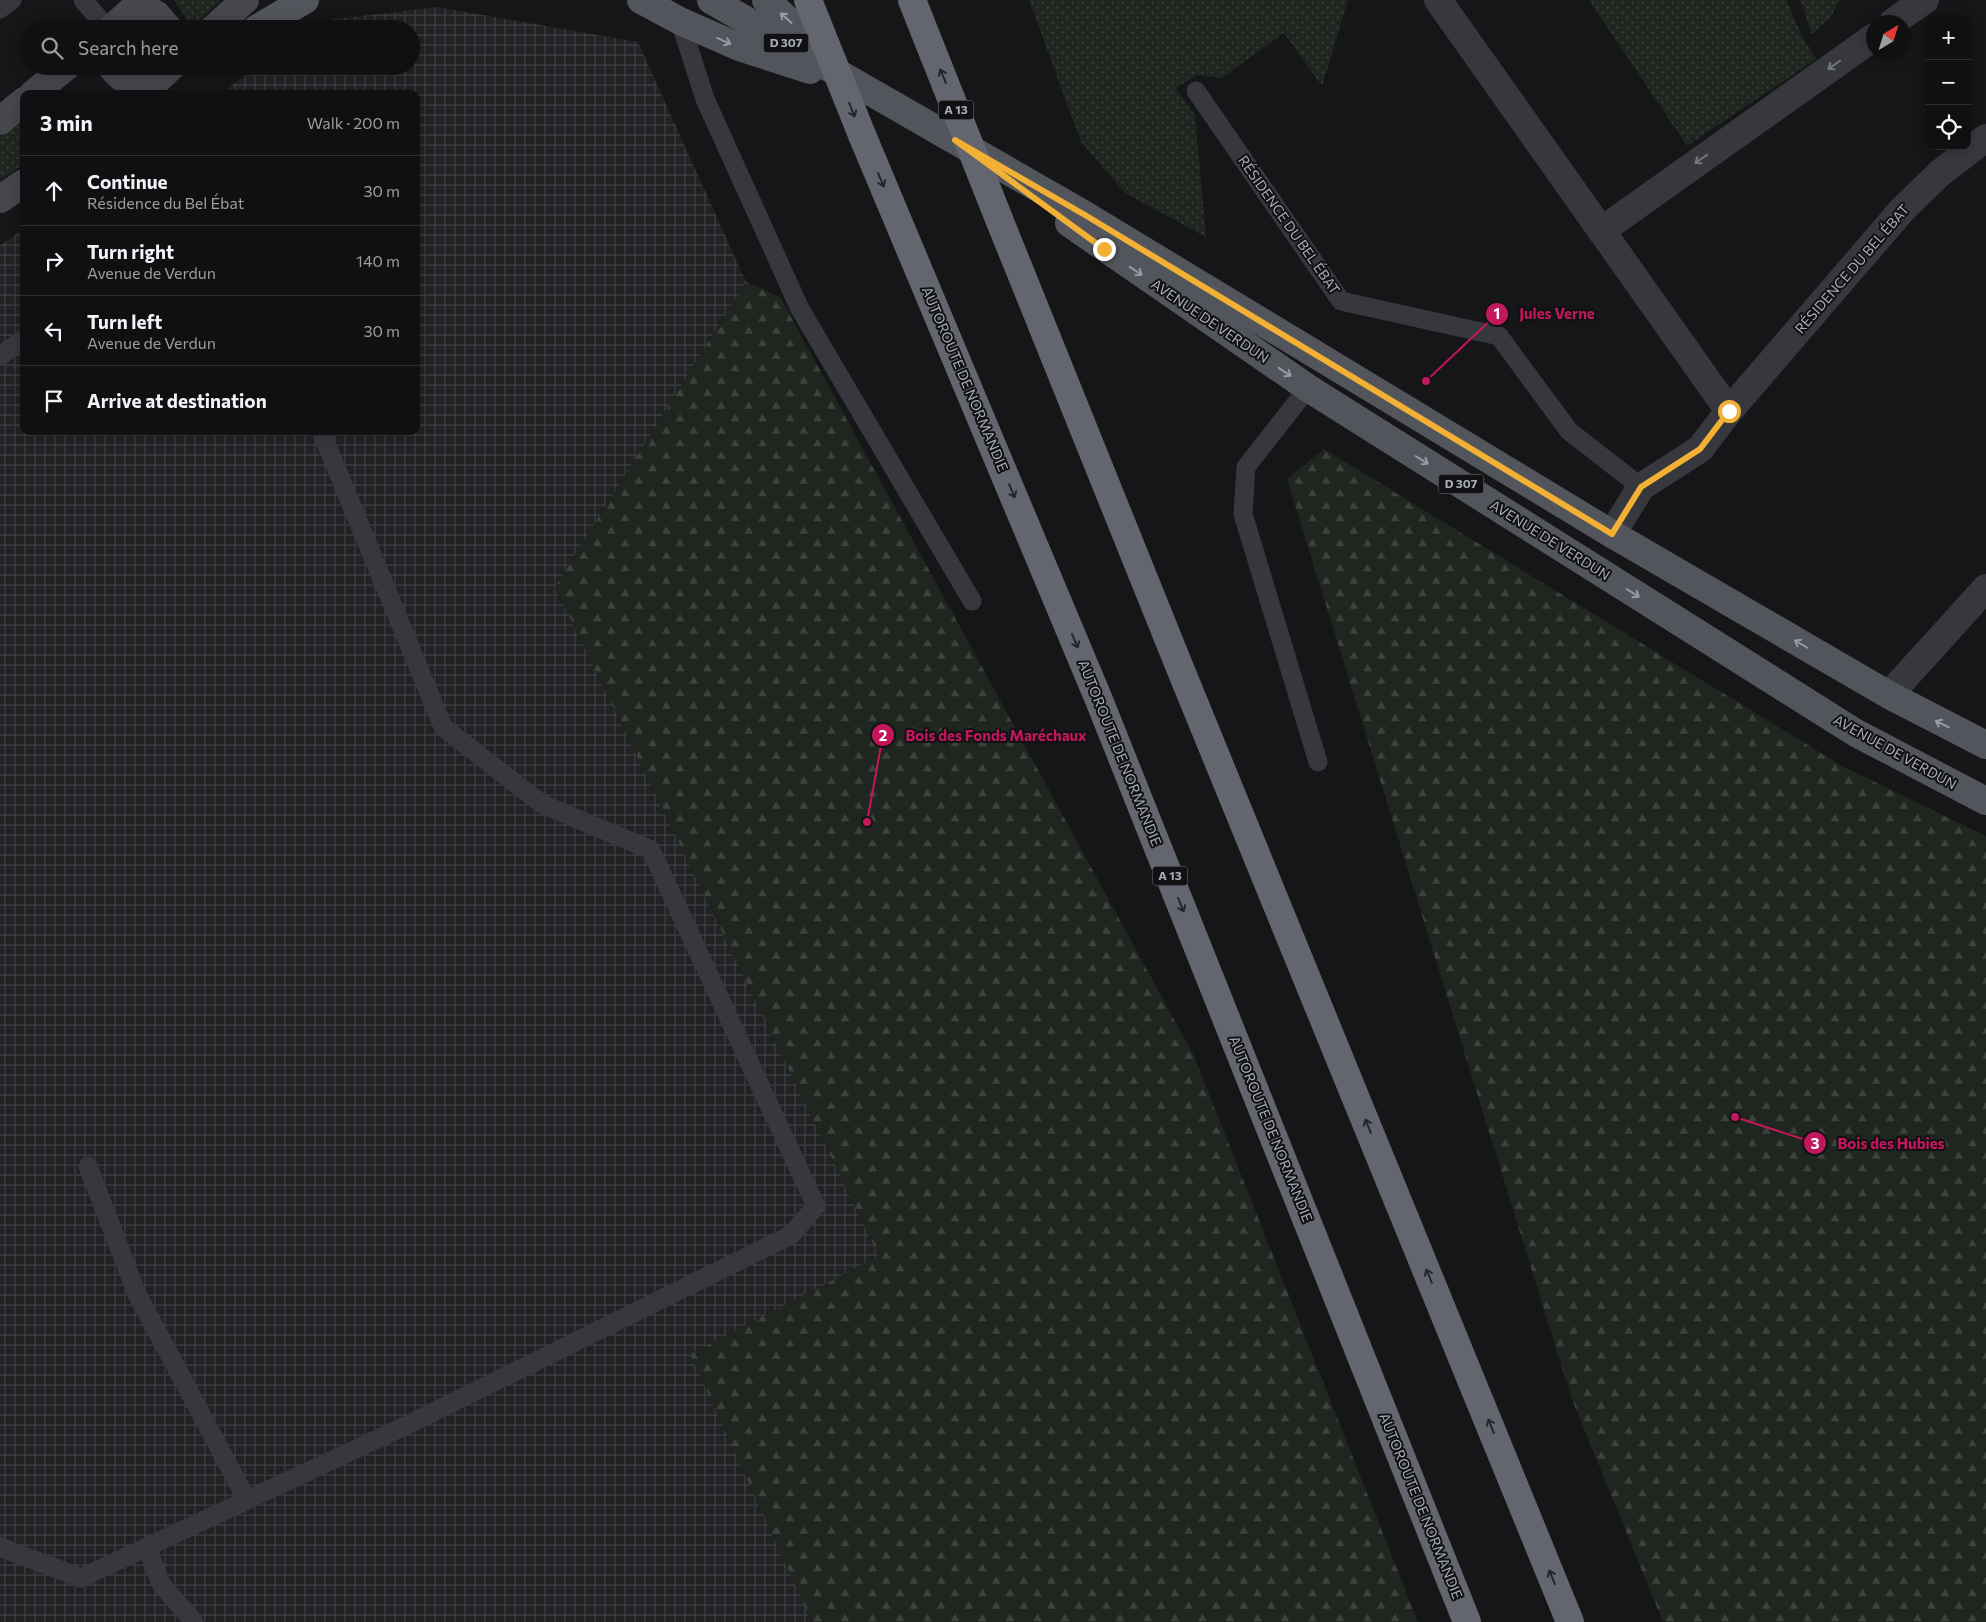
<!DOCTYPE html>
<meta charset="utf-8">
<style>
body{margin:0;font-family:Commissioner,sans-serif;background:#1e1e20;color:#f1f3f6}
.controls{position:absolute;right:15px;top:15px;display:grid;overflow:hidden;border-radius:10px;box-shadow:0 2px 12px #0003}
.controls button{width:45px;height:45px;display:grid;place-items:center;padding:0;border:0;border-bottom:1px solid #303032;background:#101012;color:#f1f3f6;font:25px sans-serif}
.compass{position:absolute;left:1866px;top:15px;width:45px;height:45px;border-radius:50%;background:#101012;box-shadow:0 2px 12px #0003;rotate:38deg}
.stop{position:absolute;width:15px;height:15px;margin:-11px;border:4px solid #f2b134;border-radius:50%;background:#fff}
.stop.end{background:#f2b134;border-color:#fff;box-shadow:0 1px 5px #0008}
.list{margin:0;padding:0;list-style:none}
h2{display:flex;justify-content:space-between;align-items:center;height:65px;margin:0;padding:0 20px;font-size:21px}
h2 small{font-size:16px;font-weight:400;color:#9c9d9f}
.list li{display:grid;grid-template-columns:32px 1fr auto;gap:15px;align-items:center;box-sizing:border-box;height:70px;padding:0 20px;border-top:1px solid #303032}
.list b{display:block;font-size:19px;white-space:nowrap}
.list p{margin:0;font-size:16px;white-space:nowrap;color:#9c9d9f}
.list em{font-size:16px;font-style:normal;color:#9c9d9f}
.icon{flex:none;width:28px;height:28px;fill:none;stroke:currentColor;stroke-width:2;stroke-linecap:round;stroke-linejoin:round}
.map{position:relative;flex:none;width:1986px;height:1622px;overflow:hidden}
.search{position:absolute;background:#101012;box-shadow:0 2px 12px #0003;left:20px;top:20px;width:400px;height:55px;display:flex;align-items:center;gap:12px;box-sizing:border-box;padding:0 18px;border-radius:28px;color:#9c9d9f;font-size:19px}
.panel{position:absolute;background:#101012;box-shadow:0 2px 12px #0003;left:20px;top:90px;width:400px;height:345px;border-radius:10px}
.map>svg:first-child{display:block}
</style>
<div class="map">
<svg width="1986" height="1622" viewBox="0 0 1986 1622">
<defs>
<pattern id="industrial-grid" width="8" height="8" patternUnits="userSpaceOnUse" patternTransform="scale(1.25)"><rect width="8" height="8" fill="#222225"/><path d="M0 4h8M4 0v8" fill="none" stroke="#3f3f43"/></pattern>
<pattern id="grass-dots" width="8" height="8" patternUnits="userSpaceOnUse" patternTransform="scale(1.25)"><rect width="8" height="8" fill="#1e261f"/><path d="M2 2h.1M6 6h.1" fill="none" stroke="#3c433d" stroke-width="1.8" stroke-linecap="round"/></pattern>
<pattern id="forest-firs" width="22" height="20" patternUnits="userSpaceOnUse" patternTransform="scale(1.25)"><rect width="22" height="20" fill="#1e261f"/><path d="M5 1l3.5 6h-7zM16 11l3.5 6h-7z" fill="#3c433d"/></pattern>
</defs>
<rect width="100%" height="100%" fill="#161618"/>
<polygon fill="url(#industrial-grid)" points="437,7 638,42 746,282 555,587 879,1256 691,1355 812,1622 0,1622 0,245 24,229 24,431 416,431 416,94 220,94 258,66 411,66 411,29 310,29 320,21"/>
<g fill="url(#grass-dots)">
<polygon points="174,0 221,0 192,27"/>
<polygon points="1029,0 1348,0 1322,86 1284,33 1222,78 1197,75 1176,88 1195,115 1206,237 1125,193 1081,142"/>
<polygon points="1589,0 1786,0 1803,38 1816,59 1687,146"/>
<polygon points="1800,0 1840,0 1830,18 1812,34"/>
<polygon points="24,118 24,164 0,180 0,137"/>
</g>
<g fill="url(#forest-firs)">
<polygon points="746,282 780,297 1194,1056 1418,1622 812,1622 690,1354 879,1256 555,587"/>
<polygon points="1324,449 1842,766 1986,836 1986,1622 1663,1622 1571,1397 1287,479"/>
</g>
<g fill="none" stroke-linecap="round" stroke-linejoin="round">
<g stroke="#37383d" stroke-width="19">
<polyline points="83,0 108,29"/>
<polyline points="0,9 12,0"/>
<polyline points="680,21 705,99 800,309 972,601"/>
<polyline points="1196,91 1341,301 1499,336 1569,431 1641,487"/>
<polyline points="0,356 24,339"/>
<polyline points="1308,388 1246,467 1243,514 1318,762"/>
<polyline points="88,1166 137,1294 247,1500"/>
<polyline points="0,1546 5,1549 81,1578 405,1426 791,1235 816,1206 651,850 542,804 443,727 321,431"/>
<polyline points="147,1547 161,1584 194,1622"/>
</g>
<g stroke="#37383d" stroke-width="28">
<polyline points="1438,0 1729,411"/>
<polyline points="1893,22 1925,0"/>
<polyline points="1601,231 1874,37"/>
<polyline points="1612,534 1641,487 1700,449 1729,411 1902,210 1940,173 1986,138"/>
<polyline points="1889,695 1986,588"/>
</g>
<g stroke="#45474d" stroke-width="28">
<polyline points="139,4 157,15 169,29"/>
<polyline points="111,29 143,0"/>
<polyline points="213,29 245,0"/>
<path d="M111,66C120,80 133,84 148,89"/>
<polyline points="33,94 67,66"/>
<polyline points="142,94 172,66"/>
<polyline points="0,121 24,101"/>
<polyline points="0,199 24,183"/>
</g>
<g stroke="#53555c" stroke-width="28">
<polyline points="641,0 680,21 739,47 810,70"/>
<polyline points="711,0 1085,215 1612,534 1889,695 1986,745"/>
<polyline points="766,0 821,50"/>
<polyline points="256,29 305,0"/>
<polyline points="1069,223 1308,388 1856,733 1986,801"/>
</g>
<g stroke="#63666e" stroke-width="28">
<polyline points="862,135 1099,700 1467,1622"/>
<polyline points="999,219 1180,668 1570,1622"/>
</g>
<g stroke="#63666e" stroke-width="28">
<polyline points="808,0 862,135"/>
<polyline points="912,0 999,219"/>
</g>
</g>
<defs><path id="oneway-shaft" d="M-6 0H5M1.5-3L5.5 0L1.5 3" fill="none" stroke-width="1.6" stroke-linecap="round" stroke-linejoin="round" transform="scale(1.25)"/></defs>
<g stroke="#979ba6">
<use href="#oneway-shaft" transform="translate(786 18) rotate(-138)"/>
<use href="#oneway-shaft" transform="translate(724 41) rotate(24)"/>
<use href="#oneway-shaft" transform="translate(1136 271) rotate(34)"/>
<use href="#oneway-shaft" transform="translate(1285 372) rotate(34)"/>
<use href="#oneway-shaft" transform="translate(1422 460) rotate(32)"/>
<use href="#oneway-shaft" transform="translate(1633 593) rotate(32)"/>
<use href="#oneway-shaft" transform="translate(1801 644) rotate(-150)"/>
<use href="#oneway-shaft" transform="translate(1942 724) rotate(-153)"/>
</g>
<g stroke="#757881">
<use href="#oneway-shaft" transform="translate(1834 65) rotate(145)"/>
<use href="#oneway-shaft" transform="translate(1701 159) rotate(145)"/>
</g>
<g stroke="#26262a">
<use href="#oneway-shaft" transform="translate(943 76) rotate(-112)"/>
<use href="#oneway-shaft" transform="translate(852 110) rotate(68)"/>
<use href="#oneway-shaft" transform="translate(881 180) rotate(67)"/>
<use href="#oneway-shaft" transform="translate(1012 491) rotate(67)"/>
<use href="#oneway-shaft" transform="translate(1075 641) rotate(67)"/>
<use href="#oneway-shaft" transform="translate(1181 905) rotate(68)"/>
<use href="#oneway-shaft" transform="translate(1368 1126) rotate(-112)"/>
<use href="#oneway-shaft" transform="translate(1429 1276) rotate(-112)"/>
<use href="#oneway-shaft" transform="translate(1491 1426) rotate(-112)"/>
<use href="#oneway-shaft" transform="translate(1552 1577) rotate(-112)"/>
</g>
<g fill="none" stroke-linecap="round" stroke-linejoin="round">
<polyline stroke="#f2b134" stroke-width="6" points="1104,249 955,140 1085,215 1612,534 1641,487 1700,449 1729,411"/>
</g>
<g text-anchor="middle" stroke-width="4" stroke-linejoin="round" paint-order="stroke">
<g fill="#111113" stroke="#7b7e86" stroke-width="1">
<rect x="763.5" y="33.5" width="45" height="19" rx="4"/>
<rect x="938.5" y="100.5" width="35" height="19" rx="4"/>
<rect x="1438.5" y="474.5" width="45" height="19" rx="4"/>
<rect x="1152.5" y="866.5" width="35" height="19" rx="4"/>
</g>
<g font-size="12" font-weight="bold" fill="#a8adb8">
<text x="786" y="47">D 307</text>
<text x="956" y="114">A 13</text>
<text x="1461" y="488">D 307</text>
<text x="1170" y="880">A 13</text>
</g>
<g font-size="14" fill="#a8adb8" stroke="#111113">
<text transform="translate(1289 225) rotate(55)" y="5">RÉSIDENCE DU BEL ÉBAT</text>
<text transform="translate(1852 269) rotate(-49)" y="5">RÉSIDENCE DU BEL ÉBAT</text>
<text transform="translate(1210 321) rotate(34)" y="5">AVENUE DE VERDUN</text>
<text transform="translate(965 379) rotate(67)" y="5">AUTOROUTE DE NORMANDIE</text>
<text transform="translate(1550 540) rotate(32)" y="5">AVENUE DE VERDUN</text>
<text transform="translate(1895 752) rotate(29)" y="5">AVENUE DE VERDUN</text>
<text transform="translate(1120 753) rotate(68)" y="5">AUTOROUTE DE NORMANDIE</text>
<text transform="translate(1271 1129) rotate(68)" y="5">AUTOROUTE DE NORMANDIE</text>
<text transform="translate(1421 1506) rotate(68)" y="5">AUTOROUTE DE NORMANDIE</text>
</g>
</g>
<path fill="none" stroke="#c2185b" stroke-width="2" d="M1426 381L1497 314M867 822L883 735M1735 1117L1815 1143"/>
<g fill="#c2185b" stroke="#111113" stroke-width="2">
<circle cx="1426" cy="381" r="5"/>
<circle cx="867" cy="822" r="5"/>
<circle cx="1735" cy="1117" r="5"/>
<circle cx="1497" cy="314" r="12"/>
<circle cx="883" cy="735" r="12"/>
<circle cx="1815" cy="1143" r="12"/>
</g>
<g font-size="15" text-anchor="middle" font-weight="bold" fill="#fff">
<text x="1497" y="319">1</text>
<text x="883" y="741">2</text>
<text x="1815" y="1149">3</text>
</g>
<g font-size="15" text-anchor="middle" font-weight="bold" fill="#c2185b" stroke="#111113" stroke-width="4" stroke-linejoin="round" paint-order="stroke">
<text x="1557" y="319">Jules Verne</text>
<text x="996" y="741">Bois des Fonds Maréchaux</text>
<text x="1891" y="1149">Bois des Hubies</text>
</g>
</svg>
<div class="controls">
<button>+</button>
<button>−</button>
<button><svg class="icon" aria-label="locate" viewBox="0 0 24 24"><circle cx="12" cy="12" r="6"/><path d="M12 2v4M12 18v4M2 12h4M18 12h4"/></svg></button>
</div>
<svg class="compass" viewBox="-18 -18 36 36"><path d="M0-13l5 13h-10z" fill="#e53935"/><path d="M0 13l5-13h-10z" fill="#9c9d9f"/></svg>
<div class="stop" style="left:1729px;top:411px"></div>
<div class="stop end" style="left:1104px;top:249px"></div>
<div class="search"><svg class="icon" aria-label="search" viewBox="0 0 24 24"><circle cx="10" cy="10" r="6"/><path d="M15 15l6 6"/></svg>Search here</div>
<section class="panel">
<h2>3 min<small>Walk · 200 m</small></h2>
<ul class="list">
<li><svg class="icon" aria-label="ahead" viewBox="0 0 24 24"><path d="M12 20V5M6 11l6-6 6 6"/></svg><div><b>Continue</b><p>Résidence du Bel Ébat</p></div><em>30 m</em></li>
<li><svg class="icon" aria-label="right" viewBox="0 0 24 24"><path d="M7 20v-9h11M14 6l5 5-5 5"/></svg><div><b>Turn right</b><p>Avenue de Verdun</p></div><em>140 m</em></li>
<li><svg class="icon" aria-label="left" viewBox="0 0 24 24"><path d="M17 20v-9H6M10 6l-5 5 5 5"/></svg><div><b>Turn left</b><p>Avenue de Verdun</p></div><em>30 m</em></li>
<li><svg class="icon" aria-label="arrive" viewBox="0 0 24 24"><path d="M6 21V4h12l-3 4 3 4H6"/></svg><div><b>Arrive at destination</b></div></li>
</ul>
</section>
</div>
